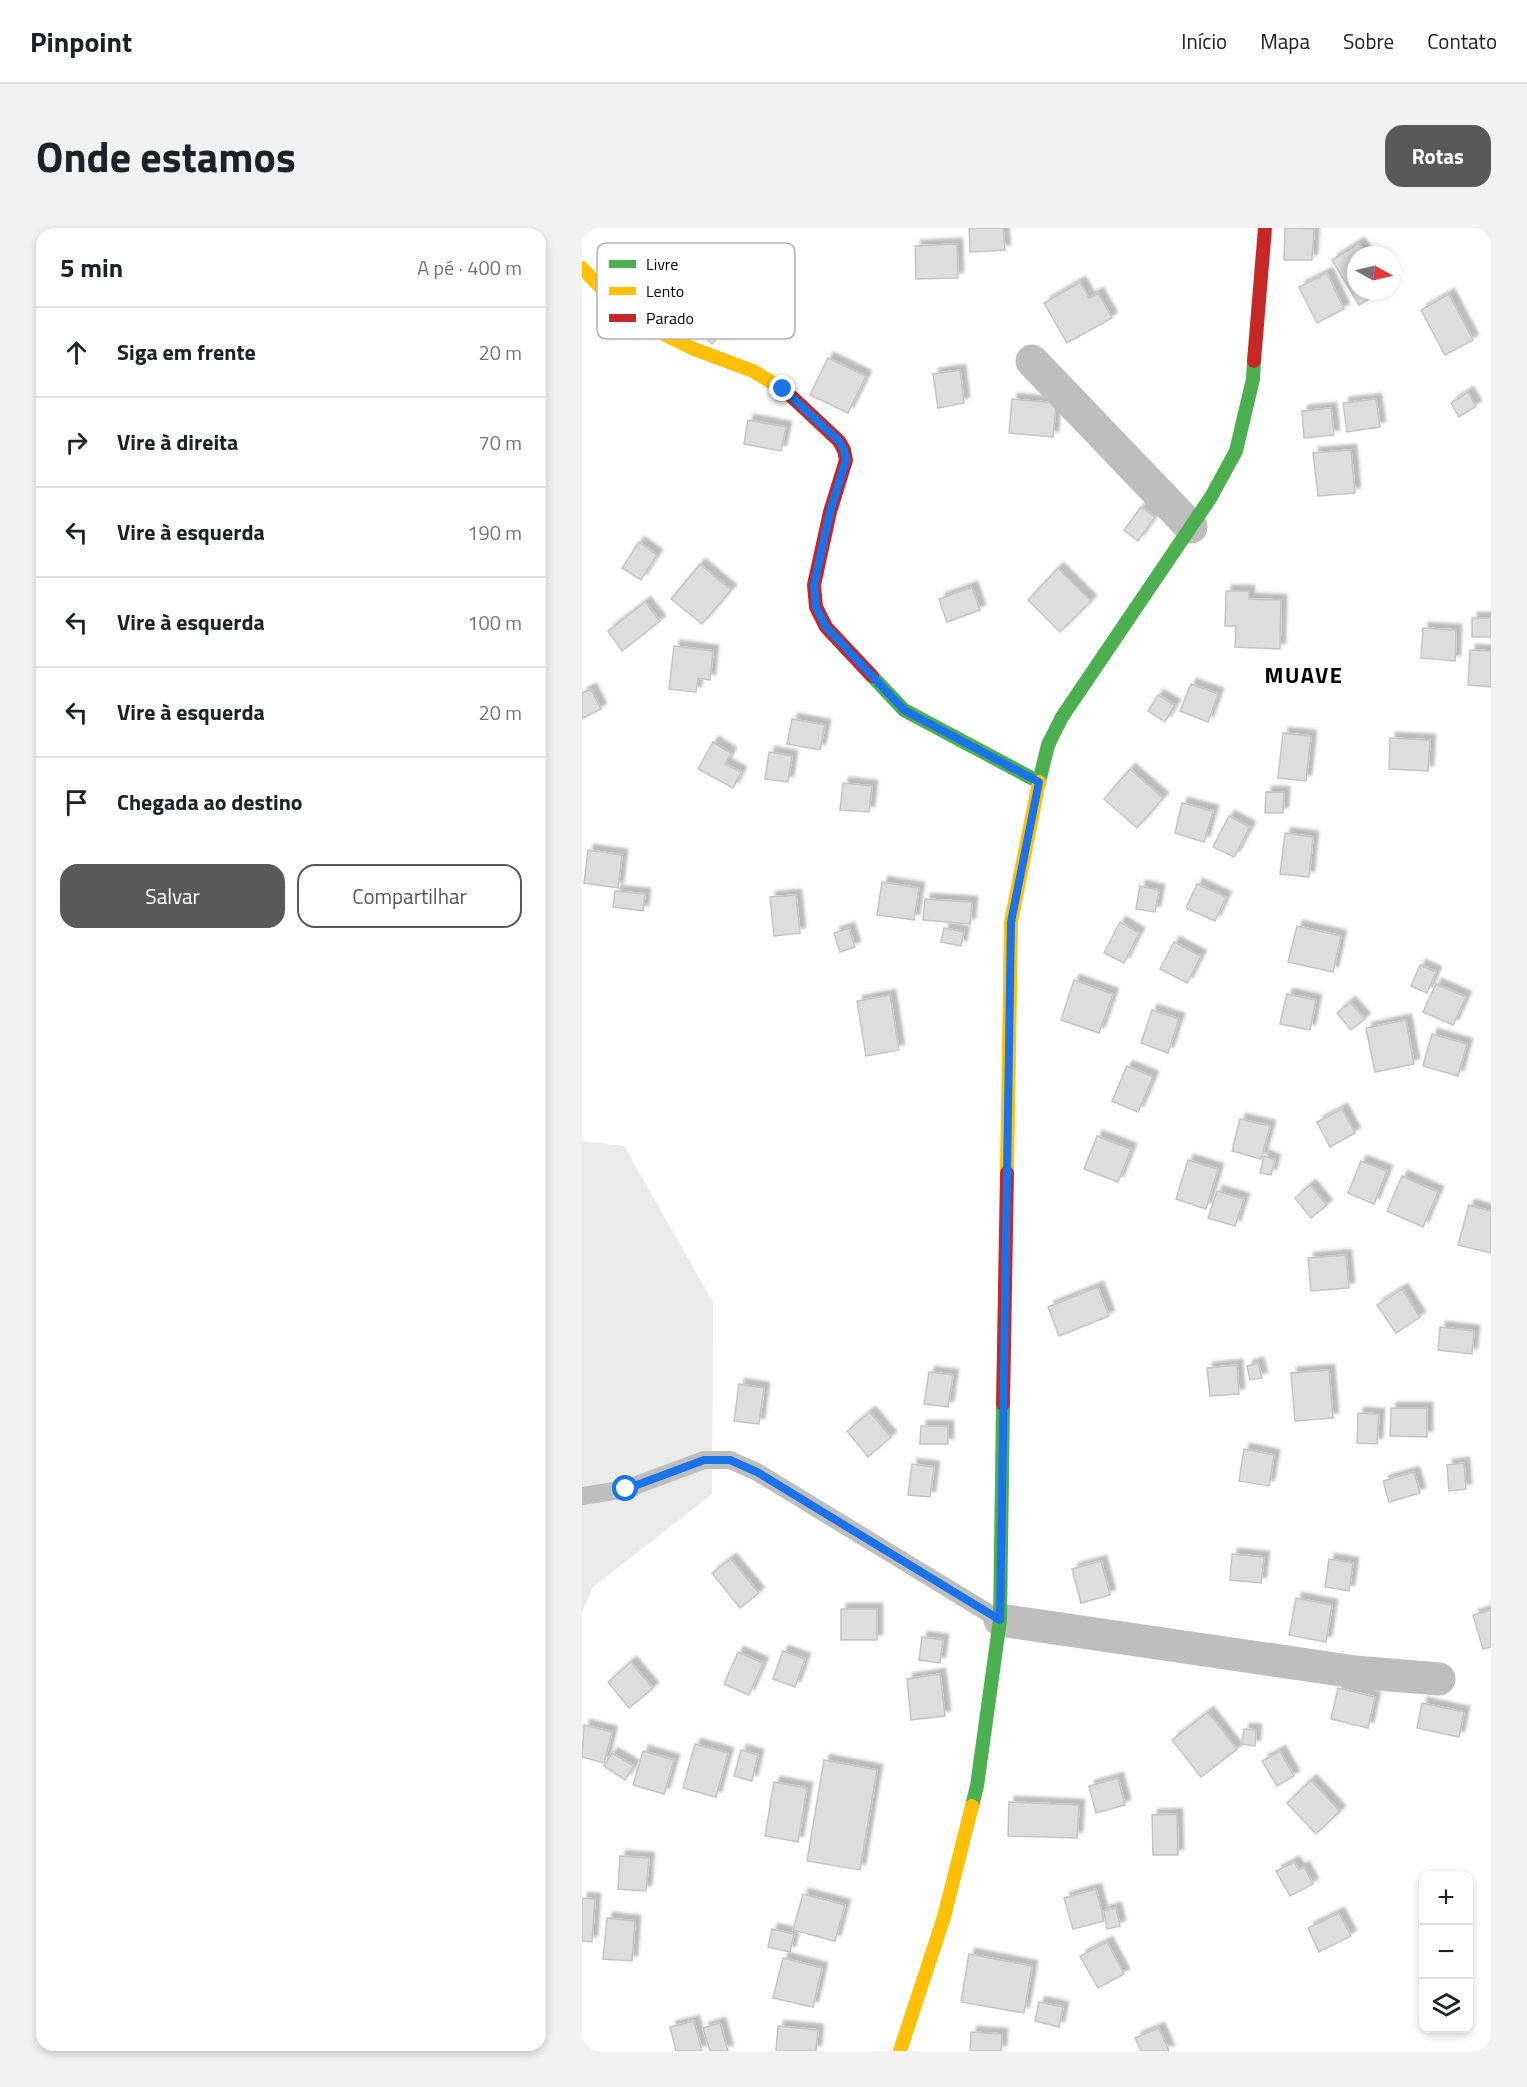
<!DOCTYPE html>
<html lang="pt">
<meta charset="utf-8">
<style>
body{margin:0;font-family:"Titillium Web",sans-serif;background:#f2f2f2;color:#202124}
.controls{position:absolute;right:18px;bottom:18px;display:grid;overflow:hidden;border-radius:12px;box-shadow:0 3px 9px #0003}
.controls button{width:54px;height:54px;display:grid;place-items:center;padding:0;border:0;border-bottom:2px solid #e0e0e0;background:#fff;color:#202124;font:30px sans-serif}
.compass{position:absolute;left:765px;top:18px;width:54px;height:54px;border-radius:50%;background:#fff;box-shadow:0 3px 9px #0003;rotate:98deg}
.stop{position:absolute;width:18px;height:18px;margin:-14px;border:4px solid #1a73e8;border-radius:50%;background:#fff}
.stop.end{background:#1a73e8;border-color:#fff;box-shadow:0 2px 6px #0008}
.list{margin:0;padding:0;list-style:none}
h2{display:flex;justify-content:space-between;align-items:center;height:78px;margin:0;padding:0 24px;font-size:26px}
h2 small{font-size:20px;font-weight:400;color:#757577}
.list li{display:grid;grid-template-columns:39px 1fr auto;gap:18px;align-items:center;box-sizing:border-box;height:90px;padding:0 24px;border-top:2px solid #e0e0e0}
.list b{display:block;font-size:22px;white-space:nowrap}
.list em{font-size:20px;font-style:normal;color:#757577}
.actions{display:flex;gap:12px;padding:18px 24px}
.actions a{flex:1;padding:14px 0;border:2px solid #595959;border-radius:18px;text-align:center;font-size:21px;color:#595959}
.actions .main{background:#595959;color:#fff}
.icon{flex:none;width:33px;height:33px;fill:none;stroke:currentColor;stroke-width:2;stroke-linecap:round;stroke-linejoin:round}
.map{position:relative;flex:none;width:909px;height:1823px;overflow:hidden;border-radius:18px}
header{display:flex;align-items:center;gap:36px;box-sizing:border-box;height:84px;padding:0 30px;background:#fff;border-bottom:2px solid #e0e0e0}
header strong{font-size:28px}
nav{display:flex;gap:33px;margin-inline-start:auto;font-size:21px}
.intro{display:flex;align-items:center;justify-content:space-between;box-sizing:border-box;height:144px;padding:0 36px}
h1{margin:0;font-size:42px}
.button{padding:15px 27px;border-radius:18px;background:#595959;color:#fff;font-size:21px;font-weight:700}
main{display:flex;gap:36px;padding:0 36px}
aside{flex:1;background:#fff;border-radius:18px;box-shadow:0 3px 9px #0003}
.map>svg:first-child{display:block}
</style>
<header>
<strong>Pinpoint</strong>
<nav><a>Início</a><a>Mapa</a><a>Sobre</a><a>Contato</a></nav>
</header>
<div class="intro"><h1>Onde estamos</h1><a class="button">Rotas</a></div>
<main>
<aside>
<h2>5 min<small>A pé · 400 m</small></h2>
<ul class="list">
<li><svg class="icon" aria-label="ahead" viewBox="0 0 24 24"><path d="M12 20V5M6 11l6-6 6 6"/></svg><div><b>Siga em frente</b></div><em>20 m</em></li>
<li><svg class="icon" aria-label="right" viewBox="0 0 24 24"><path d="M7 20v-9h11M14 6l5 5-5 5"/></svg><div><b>Vire à direita</b></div><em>70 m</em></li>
<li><svg class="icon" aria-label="left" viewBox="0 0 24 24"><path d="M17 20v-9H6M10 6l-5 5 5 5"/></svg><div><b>Vire à esquerda</b></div><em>190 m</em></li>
<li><svg class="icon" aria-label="left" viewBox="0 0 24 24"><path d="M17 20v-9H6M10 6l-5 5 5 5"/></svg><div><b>Vire à esquerda</b></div><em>100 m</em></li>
<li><svg class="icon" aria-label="left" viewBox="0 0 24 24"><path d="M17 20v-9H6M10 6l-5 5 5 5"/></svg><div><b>Vire à esquerda</b></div><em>20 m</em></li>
<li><svg class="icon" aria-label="arrive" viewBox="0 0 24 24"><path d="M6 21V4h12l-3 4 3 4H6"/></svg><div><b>Chegada ao destino</b></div></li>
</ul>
<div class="actions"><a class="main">Salvar</a><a>Compartilhar</a></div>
</aside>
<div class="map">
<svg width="909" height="1823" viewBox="0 0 909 1823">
<defs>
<filter id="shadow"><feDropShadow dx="5.5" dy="-5.5" stdDeviation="1.5" flood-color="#0004"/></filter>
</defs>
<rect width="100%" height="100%" fill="#fff"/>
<polygon fill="#eaeaea" points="0,913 42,918 131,1074 130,1266 11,1359 0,1384"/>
<g fill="#ddd" stroke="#c5c5c5" stroke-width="1.5" filter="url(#shadow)">
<polygon points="387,0 421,0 423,22 388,24"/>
<polygon points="703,0 732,1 730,32 702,32"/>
<polygon points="777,15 785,27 774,27 774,63 801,63 777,77 750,32"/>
<polygon points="375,16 376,50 334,51 333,18"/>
<polygon points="745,45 762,81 735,95 717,59"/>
<polygon points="124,54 158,87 130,116 95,84"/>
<polygon points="498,54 507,70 516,65 530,90 485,115 462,75"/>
<polygon points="867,66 891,112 863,127 839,82"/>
<polygon points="246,130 284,148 266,185 228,167"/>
<polygon points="378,142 382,175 356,180 351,146"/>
<polygon points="886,164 894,178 877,189 869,175"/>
<polygon points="430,171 474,175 471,209 427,205"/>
<polygon points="794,171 798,199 765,204 761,175"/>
<polygon points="749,180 752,207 722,210 720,183"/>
<polygon points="166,192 204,199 199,223 162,216"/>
<polygon points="769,222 773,265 736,268 731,225"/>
<polygon points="559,279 573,289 556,313 542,302"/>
<polygon points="57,314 75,327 59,352 40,340"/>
<polygon points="118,336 149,362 120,396 89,371"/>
<polygon points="476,340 509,373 478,404 446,372"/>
<polygon points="390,359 398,382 365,394 357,371"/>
<polygon points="644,363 667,363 667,371 699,372 698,421 653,419 654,398 643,398"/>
<polygon points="63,374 78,393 40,423 26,403"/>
<rect x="890" y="390" width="19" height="19"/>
<polygon points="841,400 874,402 873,433 839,430"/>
<polygon points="92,418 131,423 128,452 116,450 114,464 87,461"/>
<polygon points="888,422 909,423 909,459 886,457"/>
<polygon points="609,456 636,466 626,494 598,483"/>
<polygon points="9,461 19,481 0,491 0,465"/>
<polygon points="576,467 593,477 583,494 566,483"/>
<polygon points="210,491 243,497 238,522 205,516"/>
<polygon points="701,505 729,508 724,553 696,550"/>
<polygon points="808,510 848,512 846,543 807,541"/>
<polygon points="131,514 149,525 143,536 159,544 151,560 116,541"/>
<polygon points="187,524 210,528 206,554 183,551"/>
<polygon points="548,541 581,570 555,600 522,571"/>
<polygon points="261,555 290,558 287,584 258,582"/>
<polygon points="684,564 702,564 701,585 683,585"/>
<polygon points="600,575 631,583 622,614 593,605"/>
<polygon points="647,588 668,599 652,629 631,619"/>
<polygon points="703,605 731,609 727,649 698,646"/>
<polygon points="6,622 40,627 36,660 2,655"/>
<polygon points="300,654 337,660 332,692 295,687"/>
<polygon points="615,656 644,669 633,693 604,680"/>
<polygon points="558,658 577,662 573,684 554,681"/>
<polygon points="33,663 63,666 61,683 31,679"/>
<polygon points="214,667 218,705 192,708 188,669"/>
<polygon points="343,671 390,674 388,696 341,692"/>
<polygon points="538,694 557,705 542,735 522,725"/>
<polygon points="715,698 759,708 751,744 706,734"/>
<polygon points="267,700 273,719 258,724 252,705"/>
<polygon points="362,700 382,704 379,718 359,714"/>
<polygon points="592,714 619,728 605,755 578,741"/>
<polygon points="838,737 854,744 845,765 829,758"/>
<polygon points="492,752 531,766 517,805 479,792"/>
<polygon points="854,756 884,769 871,797 841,784"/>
<polygon points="705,766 734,772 728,802 698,796"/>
<polygon points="308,767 317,822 284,828 275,773"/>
<polygon points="768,774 783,791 769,802 755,785"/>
<polygon points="570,782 597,791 586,825 559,815"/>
<polygon points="824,792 832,836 793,844 784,800"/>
<polygon points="850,806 885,816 876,848 841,838"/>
<polygon points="545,838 571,849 556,884 530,873"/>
<polygon points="760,881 773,905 748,919 735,894"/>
<polygon points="658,891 688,898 679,931 650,923"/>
<polygon points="515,908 549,921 536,954 502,941"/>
<polygon points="682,928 693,932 689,947 678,945"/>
<polygon points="606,932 636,941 624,981 594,971"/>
<polygon points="779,933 805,943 792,976 766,965"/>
<polygon points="820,948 856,964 841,999 805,983"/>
<polygon points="728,957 745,977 729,990 713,970"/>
<polygon points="635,963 662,971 653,998 626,990"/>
<polygon points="887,977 909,983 909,1025 876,1017"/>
<polygon points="764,1027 767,1060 729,1063 726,1030"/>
<polygon points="516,1059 527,1088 477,1108 466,1079"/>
<polygon points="820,1061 838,1089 814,1105 795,1077"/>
<polygon points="858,1099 892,1103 890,1126 856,1122"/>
<polygon points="676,1135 680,1150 668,1152 665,1138"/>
<polygon points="655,1137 657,1166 628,1168 625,1140"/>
<polygon points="747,1142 751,1190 713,1193 709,1145"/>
<polygon points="347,1144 371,1147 366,1179 342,1176"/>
<polygon points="157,1156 182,1160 177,1196 152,1193"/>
<polygon points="809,1180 845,1180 845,1209 808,1208"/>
<polygon points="288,1184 309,1209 286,1229 265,1203"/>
<polygon points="776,1185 797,1186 795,1216 775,1215"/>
<polygon points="339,1198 366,1198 366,1216 338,1216"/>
<polygon points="662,1221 692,1227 687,1258 657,1253"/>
<polygon points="882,1235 884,1261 867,1263 865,1237"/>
<polygon points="330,1236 352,1239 348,1269 326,1267"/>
<polygon points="832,1244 838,1265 807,1274 801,1253"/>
<polygon points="650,1326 682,1329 679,1355 648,1352"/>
<polygon points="149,1331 177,1365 158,1380 130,1345"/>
<polygon points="747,1331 771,1335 767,1363 743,1359"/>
<polygon points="519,1333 528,1367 499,1375 490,1341"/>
<polygon points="714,1370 750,1377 744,1414 707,1407"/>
<rect x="259" y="1381" width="36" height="31"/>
<polygon points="909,1382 909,1419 901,1421 891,1387"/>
<polygon points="340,1409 361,1412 358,1435 337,1432"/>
<polygon points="201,1423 223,1431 213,1459 191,1451"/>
<polygon points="156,1424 181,1435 167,1467 142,1456"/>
<polygon points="49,1434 71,1460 47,1480 26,1454"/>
<polygon points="358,1446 363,1488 329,1492 325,1451"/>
<polygon points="756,1460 793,1469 786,1500 749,1491"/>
<polygon points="840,1475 882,1484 877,1509 835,1500"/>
<polygon points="626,1484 655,1521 619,1549 590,1512"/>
<polygon points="2,1497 30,1504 22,1535 0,1529"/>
<polygon points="662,1501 674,1502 673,1518 660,1516"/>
<polygon points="113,1516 146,1525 134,1569 101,1560"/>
<polygon points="159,1522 176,1527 170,1553 152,1548"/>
<polygon points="61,1523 92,1532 82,1566 51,1557"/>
<polygon points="698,1523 712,1548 695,1558 680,1533"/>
<polygon points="30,1525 52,1538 43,1552 22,1538"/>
<polygon points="242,1532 295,1542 278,1642 225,1633"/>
<polygon points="536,1550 543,1577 514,1585 507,1558"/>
<polygon points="729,1552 758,1583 734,1606 705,1575"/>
<polygon points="192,1554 225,1560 216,1614 183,1608"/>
<polygon points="427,1574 497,1577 495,1610 426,1608"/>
<polygon points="595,1586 596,1627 571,1627 570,1587"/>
<polygon points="38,1628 67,1630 64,1663 36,1661"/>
<polygon points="712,1634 717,1642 722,1639 731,1656 708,1668 694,1643"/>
<polygon points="514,1661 522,1693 491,1701 482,1670"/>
<polygon points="221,1666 263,1677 253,1713 211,1702"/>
<polygon points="0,1670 13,1671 10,1714 0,1713"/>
<polygon points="534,1680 538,1698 525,1701 522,1683"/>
<polygon points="757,1685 769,1708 737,1724 726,1700"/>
<polygon points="25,1690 53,1693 50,1733 21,1731"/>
<polygon points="190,1701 212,1706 208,1724 186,1719"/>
<polygon points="525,1714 542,1746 516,1760 498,1728"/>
<polygon points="387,1726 450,1738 442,1785 379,1774"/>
<polygon points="201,1730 240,1740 231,1779 191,1770"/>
<polygon points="457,1774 481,1779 477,1799 453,1793"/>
<polygon points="112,1793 120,1823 94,1823 88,1799"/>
<polygon points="138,1795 146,1823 128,1823 121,1800"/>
<polygon points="196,1798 236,1802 234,1823 194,1823"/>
<polygon points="577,1800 587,1823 559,1823 553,1810"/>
<polygon points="389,1804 420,1806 419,1823 388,1823"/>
</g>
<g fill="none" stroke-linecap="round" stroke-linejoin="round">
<polyline stroke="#bebebe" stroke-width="18" points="0,1268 44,1261 122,1232 148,1232 175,1244 418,1392"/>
<g stroke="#bebebe" stroke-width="33">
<polyline points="450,133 609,299"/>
<polyline points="418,1392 773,1444 857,1451"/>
</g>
<g stroke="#4caf50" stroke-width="14">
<polyline points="290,448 322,482 457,554"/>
<polyline points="457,554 466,517 480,489 629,269 654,223 671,151 672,133"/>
<polyline points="390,1578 395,1558 418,1392 421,1176"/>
</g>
<g stroke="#ffc107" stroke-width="14">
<polyline points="0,40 47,89 112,121 171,143 201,161 210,169"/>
<polyline points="425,945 429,694 457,554"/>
<polyline points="318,1823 362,1689 390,1578"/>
</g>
<g stroke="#c62828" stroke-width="14">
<polyline points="672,133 683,0"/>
<polyline points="210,169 257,213 262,222 264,232 248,284 232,357 234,379 244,399 290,448"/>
<polyline points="421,1176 425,945"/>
</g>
</g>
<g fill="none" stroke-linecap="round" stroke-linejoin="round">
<polyline stroke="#1a73e8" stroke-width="8" points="44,1261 122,1232 148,1232 175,1244 418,1392 429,694 457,554 322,482 244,399 234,379 232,357 248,284 264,232 262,222 257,213 201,161"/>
</g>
<g text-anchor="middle" stroke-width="4.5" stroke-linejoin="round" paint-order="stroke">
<g font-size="22" font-weight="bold" letter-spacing="1.5" fill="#000" stroke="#fff">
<text x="722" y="455">MUAVE</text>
</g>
</g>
<rect x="15" y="15" width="198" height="96" rx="9" fill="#fff" stroke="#b2b2b2" stroke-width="1.5"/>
<rect x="27" y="32" width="27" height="8" fill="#4caf50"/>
<rect x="27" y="59" width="27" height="8" fill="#ffc107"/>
<rect x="27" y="86" width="27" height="8" fill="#c62828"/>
<g font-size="16" fill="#000">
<text x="64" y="42">Livre</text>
<text x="64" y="69">Lento</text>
<text x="64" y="96">Parado</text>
</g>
</svg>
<div class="controls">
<button>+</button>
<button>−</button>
<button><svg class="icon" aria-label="layers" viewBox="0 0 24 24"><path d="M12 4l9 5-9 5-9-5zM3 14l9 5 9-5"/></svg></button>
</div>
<svg class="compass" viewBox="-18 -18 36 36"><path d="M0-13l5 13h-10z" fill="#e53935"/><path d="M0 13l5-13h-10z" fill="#757577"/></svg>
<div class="stop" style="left:44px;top:1261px"></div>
<div class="stop end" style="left:201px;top:161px"></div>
</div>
</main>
